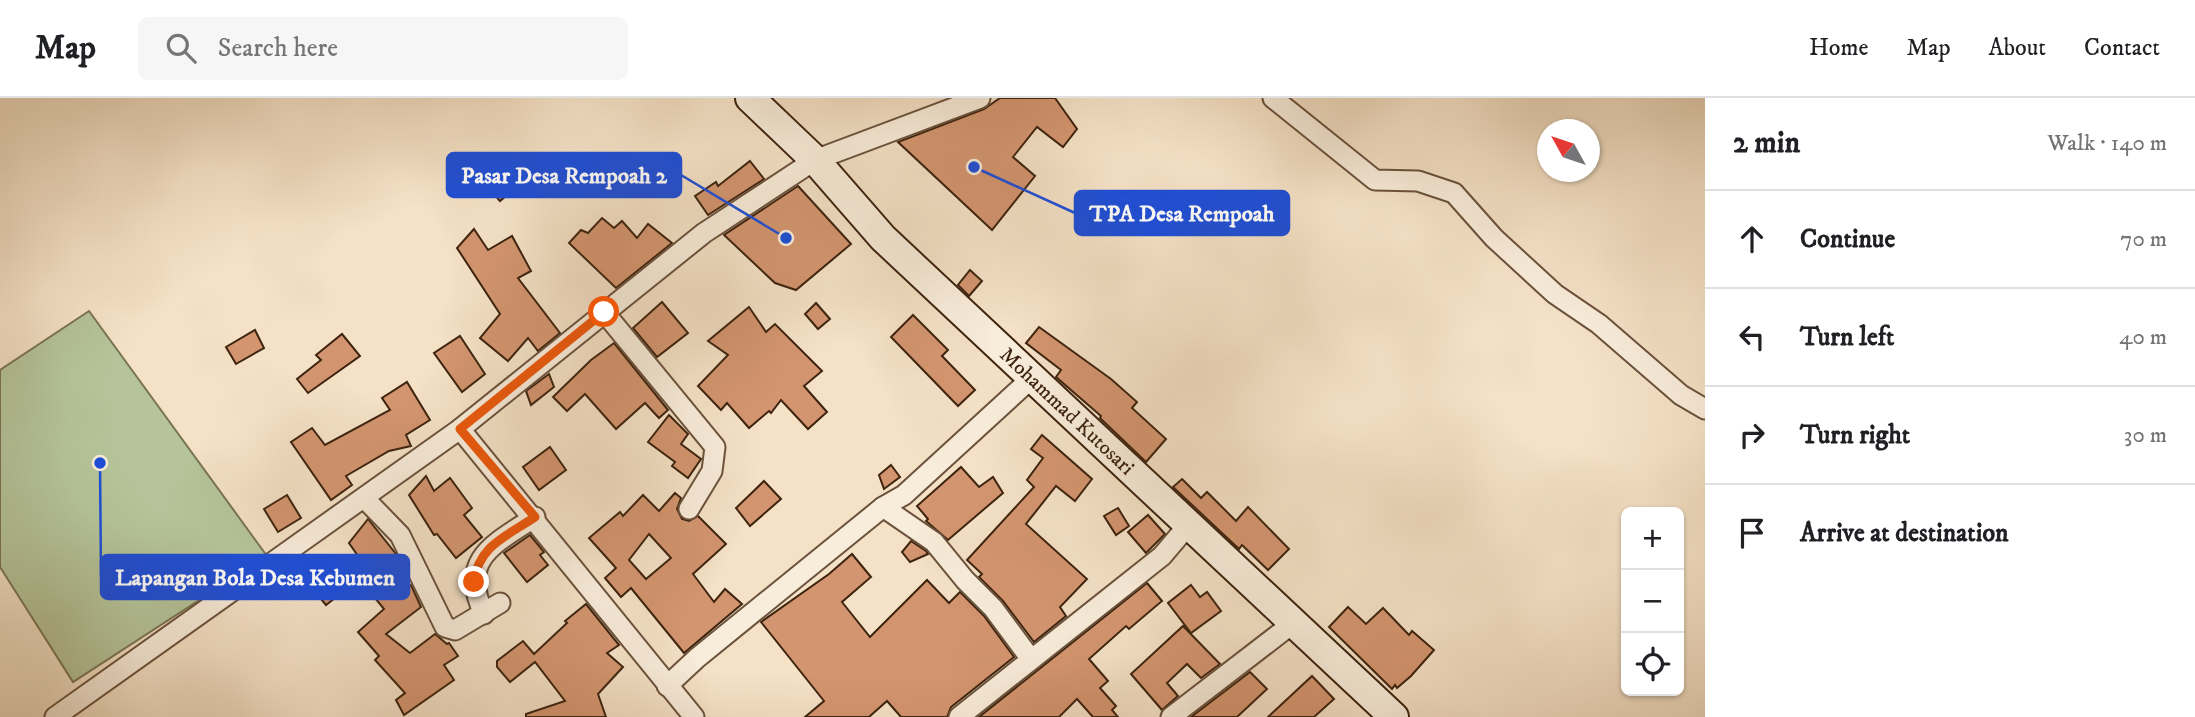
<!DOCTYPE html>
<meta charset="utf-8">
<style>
body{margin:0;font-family:"IM FELL DW Pica",serif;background:#f6f6f6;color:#202124}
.controls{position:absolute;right:21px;bottom:21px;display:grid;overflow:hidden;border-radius:10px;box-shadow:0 2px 5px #0004}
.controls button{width:63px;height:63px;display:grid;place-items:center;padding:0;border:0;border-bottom:2px solid #e0e0e0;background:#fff;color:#202124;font:35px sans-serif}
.compass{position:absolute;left:1537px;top:21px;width:63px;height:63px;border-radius:50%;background:#fff;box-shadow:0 2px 5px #0004;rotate:310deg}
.stop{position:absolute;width:21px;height:21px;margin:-16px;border:5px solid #ea580c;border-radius:50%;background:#fff}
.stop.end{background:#ea580c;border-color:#fff;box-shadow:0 2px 7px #0008}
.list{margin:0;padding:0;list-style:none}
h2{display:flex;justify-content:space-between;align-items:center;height:91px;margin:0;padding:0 28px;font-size:30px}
h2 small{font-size:23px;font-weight:400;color:#757577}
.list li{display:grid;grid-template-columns:46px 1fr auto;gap:21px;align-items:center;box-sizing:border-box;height:98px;padding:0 28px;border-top:2px solid #e0e0e0}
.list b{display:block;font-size:26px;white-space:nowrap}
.list em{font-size:23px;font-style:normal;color:#757577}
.icon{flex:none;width:38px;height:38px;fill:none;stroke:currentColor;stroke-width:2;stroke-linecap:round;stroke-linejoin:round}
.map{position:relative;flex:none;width:1705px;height:619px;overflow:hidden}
header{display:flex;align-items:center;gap:42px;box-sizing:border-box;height:98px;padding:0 35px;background:#fff;border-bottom:2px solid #e0e0e0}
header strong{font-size:33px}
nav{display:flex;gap:38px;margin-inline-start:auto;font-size:24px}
.search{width:490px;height:63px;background:#f6f6f6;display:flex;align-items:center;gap:18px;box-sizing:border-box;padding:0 24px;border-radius:10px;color:#757577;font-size:26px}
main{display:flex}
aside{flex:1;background:#fff}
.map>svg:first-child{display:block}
</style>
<header>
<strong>Map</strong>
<div class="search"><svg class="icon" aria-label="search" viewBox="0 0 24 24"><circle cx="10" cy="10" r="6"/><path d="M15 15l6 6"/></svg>Search here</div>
<nav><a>Home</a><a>Map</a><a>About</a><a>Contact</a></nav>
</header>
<main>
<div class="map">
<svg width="1705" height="619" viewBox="0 0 1705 619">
<rect width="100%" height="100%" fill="#f4e1c6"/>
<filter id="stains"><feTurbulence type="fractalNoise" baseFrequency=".00286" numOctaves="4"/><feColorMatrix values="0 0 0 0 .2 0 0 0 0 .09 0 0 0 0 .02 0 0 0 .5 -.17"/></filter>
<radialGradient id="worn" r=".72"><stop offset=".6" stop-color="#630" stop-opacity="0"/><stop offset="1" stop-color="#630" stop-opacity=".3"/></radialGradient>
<polygon fill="#b5c49a" stroke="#797454" stroke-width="2" points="89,213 267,458 73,584 0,469 0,272"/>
<g fill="#d3956f" stroke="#3d230e" stroke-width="2" fill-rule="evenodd">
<polygon points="1000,0 1055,0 1077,31 1063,49 1037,29 1013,59 1035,78 992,132 898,44 984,11"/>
<polygon points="500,59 522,84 500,103 478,78"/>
<polygon points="750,63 764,81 708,117 695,98 716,84 718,88"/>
<polygon points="798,88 851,146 796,192 775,185 724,137"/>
<polygon points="602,120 614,130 622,123 637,140 648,126 672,145 616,190 569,145 581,132 588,135"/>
<polygon points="474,131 488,152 512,138 531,173 518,180 560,235 538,253 528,240 508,263 480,240 500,216 457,150"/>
<polygon points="970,172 982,183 969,198 958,187"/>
<polygon points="662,204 688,235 657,259 633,230"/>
<polygon points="816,205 830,221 818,231 805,216"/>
<polygon points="749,209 766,234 775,226 822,273 804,288 827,314 808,331 781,302 771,315 769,313 749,330 727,305 721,312 698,288 728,257 708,243"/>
<polygon points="913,217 948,252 942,258 975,292 958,308 891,239"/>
<polygon points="1039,229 1111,281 1137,304 1132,310 1166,341 1146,364 1100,320 1101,318 1056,279 1061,272 1026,245"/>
<polygon points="255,232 264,250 236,266 226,249"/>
<polygon points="342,236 360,258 308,295 297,281 321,262 316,257"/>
<polygon points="460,238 485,276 462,294 434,255"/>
<polygon points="614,245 668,312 659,320 645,305 616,331 585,296 567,313 553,299 591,262"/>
<polygon points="549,276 554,289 531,307 526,293"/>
<polygon points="407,284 430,322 406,337 411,348 389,353 346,378 352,387 331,402 291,344 312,330 325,347 390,312 382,300"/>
<polygon points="669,317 688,336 681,346 701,361 688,380 672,368 675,364 648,344"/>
<polygon points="1042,337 1092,381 1075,403 1056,388 1026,426 1087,481 1060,509 1066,518 1034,544 1003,503 979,479 982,476 967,462 1034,389 1027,382 1043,360 1031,351"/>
<polygon points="550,349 566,372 539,392 523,369"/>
<polygon points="891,367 900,379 884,391 879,377"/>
<polygon points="961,369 979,389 993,379 1003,395 948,442 926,423 928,421 917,408"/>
<polygon points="426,378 434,393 450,380 472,410 464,417 482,439 456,460 437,436 434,437 409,397"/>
<polygon points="1182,381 1201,400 1207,394 1236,423 1248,409 1289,451 1268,472 1242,447 1239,451 1173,389"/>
<polygon points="764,383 781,401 750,428 736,410"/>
<path d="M675,395L681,400L677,411L682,421L689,423L698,418L726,446L693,476L714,504L725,491L742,506L684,555L631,490L621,499L605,480L616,470L589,440L620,414L623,418L643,397L659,413ZM649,436L671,460L646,481L629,462Z"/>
<polygon points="287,397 301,420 278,434 264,411"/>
<polygon points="1118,410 1129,428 1116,437 1104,418"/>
<polygon points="1148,417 1165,436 1146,455 1128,434"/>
<polygon points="368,421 396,456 397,460 389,465 407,489 411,487 421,509 386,536 410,555 435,536 447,546 449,545 458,558 444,567 454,582 404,617 396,602 405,595 375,562 379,558 358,534 384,511 371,495 379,488 349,445"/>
<polygon points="530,437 544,454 540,457 548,467 527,484 504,455"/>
<polygon points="911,443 926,453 928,456 910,464 902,454"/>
<polygon points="852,456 871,479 842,504 870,539 927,482 949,505 960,494 984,518 1014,559 951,609 947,619 901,619 887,603 869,619 805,619 824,603 761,524 829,476"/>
<polygon points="320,462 345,492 326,507 302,478"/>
<polygon points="1147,485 1162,503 1129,531 1126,528 1089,561 1108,583 1100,590 1116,608 1112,612 1118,619 1093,619 1077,601 1059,619 979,619"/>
<polygon points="1191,487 1200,499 1207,494 1221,513 1191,535 1168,505"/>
<polygon points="586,506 619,547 607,555 623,569 598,596 606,619 526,619 526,616 565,603 535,564 510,584 497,569 497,563 523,543 534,556 567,525 565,523"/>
<polygon points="1348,509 1366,526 1383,510 1409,537 1412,533 1434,552 1411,578 1397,590 1395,587 1392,591 1329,529"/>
<polygon points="1183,528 1220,566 1201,580 1187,566 1167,585 1178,598 1162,612 1131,576"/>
<polygon points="1250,574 1267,591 1237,619 1191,619"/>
<polygon points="1312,578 1334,601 1314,619 1268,619"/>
</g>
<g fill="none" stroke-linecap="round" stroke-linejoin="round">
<defs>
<g id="street">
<polyline points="1273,0 1375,82 1418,83 1454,95 1494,140 1555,196 1599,226 1681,297 1705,311"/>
<polyline points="604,214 715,349 712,373 689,411"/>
<polyline points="460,331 694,619"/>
<polyline points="365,401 400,437 445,529 455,532 500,505"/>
<polyline points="883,409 934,444 965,482 993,510 1030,560"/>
<path d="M484,516C458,461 494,446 535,419"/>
<polyline points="667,588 697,560 883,409 904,397 1034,278"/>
<polyline points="55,619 460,331 704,135 815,62 980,0"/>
<polyline points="959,619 1162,458 1190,425"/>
<polyline points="1171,619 1292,526"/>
</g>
<g id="secondary">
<path id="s1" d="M750,0L815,62L883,140L1394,619"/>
</g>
</defs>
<use href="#street" stroke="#6b523c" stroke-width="23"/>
<use href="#secondary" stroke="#3d230e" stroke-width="32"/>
<use href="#street" stroke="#f8ecda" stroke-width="19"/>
<use href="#secondary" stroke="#f8ecda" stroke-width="28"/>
</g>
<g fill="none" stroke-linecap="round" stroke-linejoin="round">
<path stroke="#ea580c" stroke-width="9" d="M474,484C478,448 507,438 535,419L460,331L604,214"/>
</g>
<g text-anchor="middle" stroke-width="5" stroke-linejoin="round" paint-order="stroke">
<g font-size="21" fill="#3d230e" stroke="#f8ecda">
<text dy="7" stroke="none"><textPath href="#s1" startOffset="446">Mohammad Kutosari</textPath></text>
</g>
</g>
<path fill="none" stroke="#1d4ed8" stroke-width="2.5" d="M786 140L681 77M974 69L1075 115M100 365L101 479"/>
<g fill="#1d4ed8" stroke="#f8ecda" stroke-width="2.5">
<circle cx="786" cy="140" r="7"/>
<circle cx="974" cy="69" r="7"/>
<circle cx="100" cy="365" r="7"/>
</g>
<g fill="#1d4ed8" stroke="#1d4ed8" stroke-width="2.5">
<rect x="447" y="55" width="234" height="44" rx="7"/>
<rect x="1075" y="93" width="214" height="44" rx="7"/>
<rect x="101" y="457" width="308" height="44" rx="7"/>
</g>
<g font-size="23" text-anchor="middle" font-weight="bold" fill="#fff">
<text x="564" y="85">Pasar Desa Rempoah 2</text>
<text x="1182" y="123">TPA Desa Rempoah</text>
<text x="255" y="487">Lapangan Bola Desa Kebumen</text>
</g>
<rect width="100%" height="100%" filter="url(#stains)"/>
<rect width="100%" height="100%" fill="url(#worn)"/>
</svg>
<div class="controls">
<button>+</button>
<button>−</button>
<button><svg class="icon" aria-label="locate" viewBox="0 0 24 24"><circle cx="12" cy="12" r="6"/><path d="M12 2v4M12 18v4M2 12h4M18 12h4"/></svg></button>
</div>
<svg class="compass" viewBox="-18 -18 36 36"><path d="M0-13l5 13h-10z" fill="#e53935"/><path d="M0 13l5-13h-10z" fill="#757577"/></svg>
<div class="stop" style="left:604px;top:214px"></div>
<div class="stop end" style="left:474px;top:484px"></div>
</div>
<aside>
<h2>2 min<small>Walk · 140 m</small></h2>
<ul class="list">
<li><svg class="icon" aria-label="ahead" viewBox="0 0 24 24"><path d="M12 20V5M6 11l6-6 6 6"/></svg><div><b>Continue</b></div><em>70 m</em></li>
<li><svg class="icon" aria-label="left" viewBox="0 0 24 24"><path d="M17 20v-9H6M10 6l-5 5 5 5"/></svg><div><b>Turn left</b></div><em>40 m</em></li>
<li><svg class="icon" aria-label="right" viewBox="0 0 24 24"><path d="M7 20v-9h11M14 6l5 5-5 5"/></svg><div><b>Turn right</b></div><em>30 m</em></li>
<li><svg class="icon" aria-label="arrive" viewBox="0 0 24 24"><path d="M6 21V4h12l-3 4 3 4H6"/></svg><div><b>Arrive at destination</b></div></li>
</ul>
</aside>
</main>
